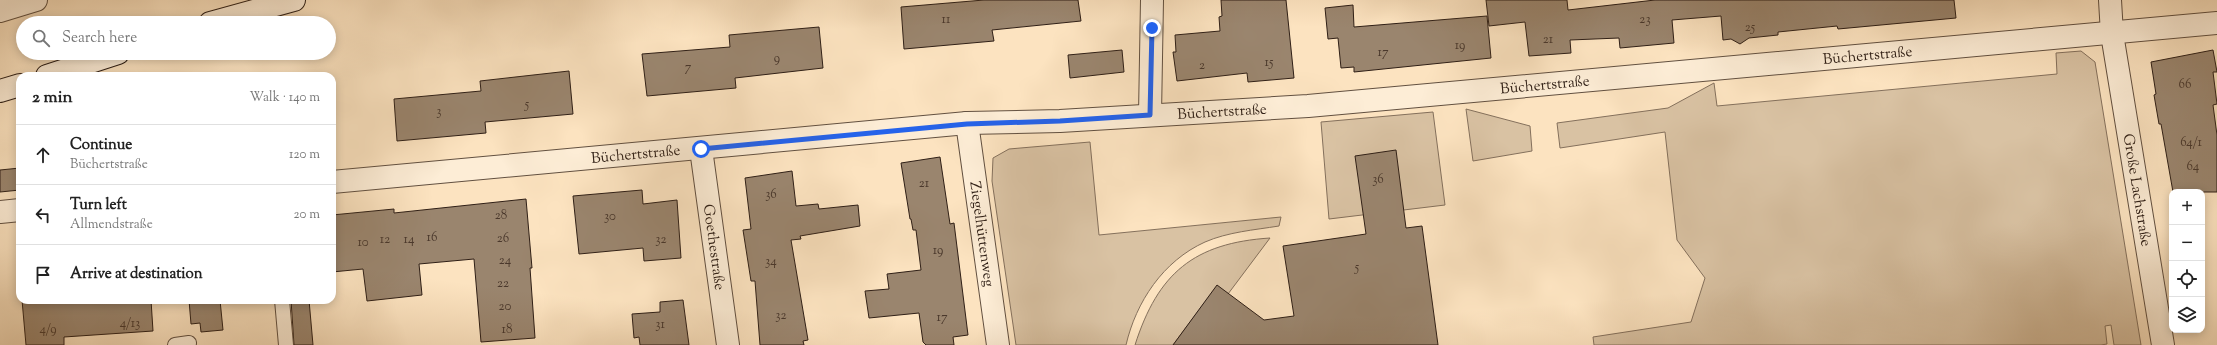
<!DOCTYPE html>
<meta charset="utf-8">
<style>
body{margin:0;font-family:"Sorts Mill Goudy",serif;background:#f2f2f2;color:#222}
.controls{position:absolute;right:12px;bottom:12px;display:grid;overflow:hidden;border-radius:8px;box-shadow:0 2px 10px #0003}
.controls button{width:36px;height:36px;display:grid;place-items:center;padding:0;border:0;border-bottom:1px solid #e0e0e0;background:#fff;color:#222;font:20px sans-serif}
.stop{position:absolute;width:12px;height:12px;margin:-9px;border:3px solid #2563eb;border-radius:50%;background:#fff}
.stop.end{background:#2563eb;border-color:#fff;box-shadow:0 1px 4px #0008}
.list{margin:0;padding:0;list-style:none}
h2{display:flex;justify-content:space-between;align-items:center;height:52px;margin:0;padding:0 16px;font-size:17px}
h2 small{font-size:13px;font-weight:400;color:#767676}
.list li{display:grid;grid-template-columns:26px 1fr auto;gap:12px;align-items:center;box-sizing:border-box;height:60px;padding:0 16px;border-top:1px solid #e0e0e0}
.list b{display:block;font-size:15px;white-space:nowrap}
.list p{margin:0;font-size:13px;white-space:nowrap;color:#767676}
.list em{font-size:13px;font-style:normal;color:#767676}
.icon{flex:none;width:22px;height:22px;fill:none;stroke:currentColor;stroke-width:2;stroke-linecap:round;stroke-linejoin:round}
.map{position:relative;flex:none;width:2217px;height:345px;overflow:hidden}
.search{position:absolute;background:#fff;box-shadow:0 2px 10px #0003;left:16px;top:16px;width:320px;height:44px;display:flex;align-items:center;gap:10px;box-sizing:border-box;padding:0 14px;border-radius:22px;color:#767676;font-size:15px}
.panel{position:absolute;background:#fff;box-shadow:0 2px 10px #0003;left:16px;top:72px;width:320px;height:232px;border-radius:12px}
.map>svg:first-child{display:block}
</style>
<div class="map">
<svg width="2217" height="345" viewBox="0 0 2217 345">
<rect width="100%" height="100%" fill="#fce3c0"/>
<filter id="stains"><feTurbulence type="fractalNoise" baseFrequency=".005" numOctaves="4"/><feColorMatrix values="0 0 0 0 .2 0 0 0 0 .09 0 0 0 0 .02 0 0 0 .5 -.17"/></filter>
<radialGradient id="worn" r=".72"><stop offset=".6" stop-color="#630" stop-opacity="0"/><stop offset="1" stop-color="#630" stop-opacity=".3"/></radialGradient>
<g fill="#d9c2a3" stroke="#84705c">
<polygon points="2081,51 2095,62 2141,345 2114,345 2111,325 2105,326 2107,344 2101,345 1594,345 1593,337 1691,322 1705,278 1677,240 1665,132 1560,148 1557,123 1668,108 1714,83 1717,106 2057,74 2056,53"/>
<polygon points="1466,109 1530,126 1532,151 1473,161"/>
<polygon points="1433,112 1445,205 1329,219 1321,122"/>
<path d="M1090,142L1099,235L1281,217L1279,226C1254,230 1228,232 1205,242C1163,261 1136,302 1126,345H1016L992,181L993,158L1009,149Z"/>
<path d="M1270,238L1228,294L1217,286L1173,345H1135C1158,273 1194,243 1270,238Z"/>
</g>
<g fill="#9a856e" stroke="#2f1f16">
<polygon points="984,0 1078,0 1081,21 992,30 994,41 904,49 901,7"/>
<polygon points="1221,0 1286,0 1294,78 1248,82 1247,73 1177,81 1173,52 1176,52 1175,35 1220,31 1219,17 1222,16"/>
<polygon points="1486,0 1567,0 1568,10 1655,0 1954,0 1956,18 1838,29 1837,26 1778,32 1778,35 1749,38 1740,44 1731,39 1723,40 1721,16 1672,20 1674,43 1620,48 1619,38 1570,40 1571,53 1529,56 1525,22 1489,26"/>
<polygon points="1353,5 1354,27 1487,16 1491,58 1354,72 1354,67 1341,68 1338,38 1328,39 1325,8"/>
<polygon points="819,27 823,68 735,78 736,88 647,96 642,54 730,47 729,35"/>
<polygon points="1122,50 1124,72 1070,78 1068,55"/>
<polygon points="2213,50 2217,72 2213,72 2217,104 2213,105 2217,135 2217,192 2173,192 2161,124 2159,124 2154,95 2156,94 2151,62"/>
<polygon points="569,71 573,114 485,122 486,133 397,141 394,99 481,91 480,81"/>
<polygon points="1396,150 1406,228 1422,226 1438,345 1173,345 1217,285 1264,320 1294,316 1283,246 1366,234 1355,156"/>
<polygon points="940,157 950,224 954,223 968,335 953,337 954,345 926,345 923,342 919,313 869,318 865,291 889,289 887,274 921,270 916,230 913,230 911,219 910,219 901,163"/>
<polygon points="20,168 20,190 0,192 0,170"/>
<polygon points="792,171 796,206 818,204 819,209 858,205 860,226 800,236 801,239 791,240 808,340 803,341 804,345 760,345 755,281 751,281 743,230 751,229 745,178"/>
<polygon points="642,190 643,204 677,200 681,258 644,261 643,248 579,254 573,196"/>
<polygon points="526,199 532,268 530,268 535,338 481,342 474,259 419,264 422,295 367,301 363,269 332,272 332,215 394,209 394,213"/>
<polygon points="22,300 151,300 153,331 64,337 64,345 26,345"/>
<polygon points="189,300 220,300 223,330 201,332 200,323 191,324"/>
<polygon points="291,300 309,300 313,345 294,345"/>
<polygon points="683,300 689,345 640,345 639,337 634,338 632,314 660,312 660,302"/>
</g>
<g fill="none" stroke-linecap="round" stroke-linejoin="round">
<defs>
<g id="service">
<polyline points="282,300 286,345"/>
<polyline points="175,345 189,343"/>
</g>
<g id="minor">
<path id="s1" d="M2110,0L2112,34L2163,345"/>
<polyline points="0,11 36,0"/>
<polyline points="1150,115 1152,0"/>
<path id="s2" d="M967,123L998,345"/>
<path id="s3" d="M701,149L728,345"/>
<path id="s4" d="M332,182L967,123L1060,121L1308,106L2217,23"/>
<polyline points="0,212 20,210"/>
</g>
<g id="secondary">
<polyline points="210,23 294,0"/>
<polyline points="47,76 118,53"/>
<polyline points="0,91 20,85"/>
</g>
</defs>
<use href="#service" stroke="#625040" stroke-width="16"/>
<use href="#minor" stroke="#625040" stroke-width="24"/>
<use href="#secondary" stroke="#2f1f16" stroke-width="24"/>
<use href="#service" stroke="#fdedd6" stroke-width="14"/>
<use href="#minor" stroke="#fdedd6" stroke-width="22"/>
<use href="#secondary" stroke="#fdedd6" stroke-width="22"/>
</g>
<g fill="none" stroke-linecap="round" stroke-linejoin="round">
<polyline stroke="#2563eb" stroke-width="5" points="701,149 967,124 1060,121 1150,115 1152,28"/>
</g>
<g text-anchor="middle" stroke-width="3" stroke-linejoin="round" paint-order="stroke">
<g font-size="13" fill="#4a382c">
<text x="946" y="23">11</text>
<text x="1645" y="23">23</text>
<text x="1750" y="31">25</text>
<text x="1548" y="43">21</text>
<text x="1460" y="49">19</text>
<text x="1383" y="56">17</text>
<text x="777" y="62">9</text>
<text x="1269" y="66">15</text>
<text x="1202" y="69">2</text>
<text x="688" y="71">7</text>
<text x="2185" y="88">66</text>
<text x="527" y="108">5</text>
<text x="439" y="115">3</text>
<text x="2191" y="146">64/1</text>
<text x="2193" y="170">64</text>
<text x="1378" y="183">36</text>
<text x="924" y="187">21</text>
<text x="771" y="198">36</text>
<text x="501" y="219">28</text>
<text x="610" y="220">30</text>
<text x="432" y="241">16</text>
<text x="503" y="242">26</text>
<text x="385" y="243">12</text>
<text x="409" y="243">14</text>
<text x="661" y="243">32</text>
<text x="363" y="246">10</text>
<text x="938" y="254">19</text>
<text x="505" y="264">24</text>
<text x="771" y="265">34</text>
<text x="1357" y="271">5</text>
<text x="503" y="287">22</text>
<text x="505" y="310">20</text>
<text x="781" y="319">32</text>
<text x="942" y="321">17</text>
<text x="130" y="327">4/13</text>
<text x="660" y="328">31</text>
<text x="48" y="333">4/9</text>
<text x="507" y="333">18</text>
</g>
<g font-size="15" fill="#2f1f16" stroke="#fdedd6">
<text dy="5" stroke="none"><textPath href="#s4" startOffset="1541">Büchertstraße</textPath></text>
<text dy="5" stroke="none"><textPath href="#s4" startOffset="1217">Büchertstraße</textPath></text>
<text dy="5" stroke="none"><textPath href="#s4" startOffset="893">Büchertstraße</textPath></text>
<text dy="5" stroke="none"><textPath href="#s4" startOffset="305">Büchertstraße</textPath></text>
<text dy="5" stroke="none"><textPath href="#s1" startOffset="192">Große Lachstraße</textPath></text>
<text dy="5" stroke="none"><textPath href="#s2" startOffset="112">Ziegelhüttenweg</textPath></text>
<text dy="5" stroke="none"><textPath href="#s3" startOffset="99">Goethestraße</textPath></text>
</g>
</g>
<rect width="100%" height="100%" filter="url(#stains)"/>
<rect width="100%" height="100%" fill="url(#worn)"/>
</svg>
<div class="controls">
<button>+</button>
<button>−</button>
<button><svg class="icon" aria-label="locate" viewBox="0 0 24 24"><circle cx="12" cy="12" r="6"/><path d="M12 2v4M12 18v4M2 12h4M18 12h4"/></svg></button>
<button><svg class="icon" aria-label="layers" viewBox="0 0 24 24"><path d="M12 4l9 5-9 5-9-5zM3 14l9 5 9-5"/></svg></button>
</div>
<div class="stop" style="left:701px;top:149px"></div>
<div class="stop end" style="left:1152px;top:28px"></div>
<div class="search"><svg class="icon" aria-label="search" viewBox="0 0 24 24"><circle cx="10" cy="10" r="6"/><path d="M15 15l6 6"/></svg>Search here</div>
<section class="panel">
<h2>2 min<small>Walk · 140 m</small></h2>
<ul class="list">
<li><svg class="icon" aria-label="ahead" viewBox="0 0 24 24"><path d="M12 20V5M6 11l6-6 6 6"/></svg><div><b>Continue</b><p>Büchertstraße</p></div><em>120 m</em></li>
<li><svg class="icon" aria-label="left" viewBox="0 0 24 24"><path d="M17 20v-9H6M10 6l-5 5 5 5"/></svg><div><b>Turn left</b><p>Allmendstraße</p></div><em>20 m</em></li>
<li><svg class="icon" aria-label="arrive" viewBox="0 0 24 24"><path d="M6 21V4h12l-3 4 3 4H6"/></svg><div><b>Arrive at destination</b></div></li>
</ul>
</section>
</div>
